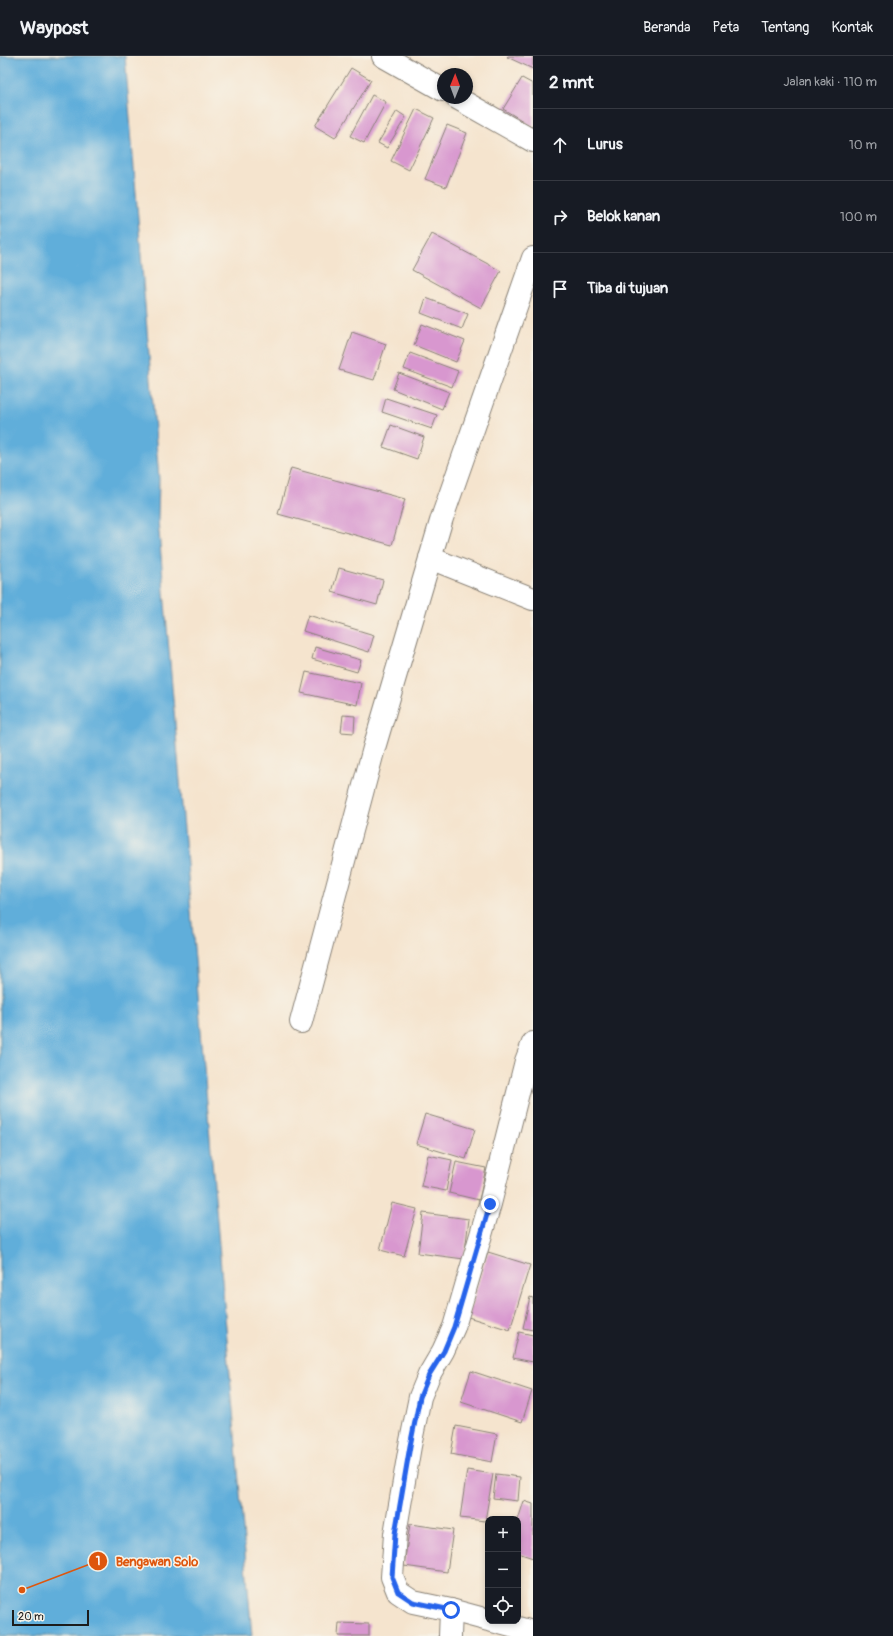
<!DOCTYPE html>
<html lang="id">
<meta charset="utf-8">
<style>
body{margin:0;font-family:Pangolin,sans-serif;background:#242831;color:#f1f3f6}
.controls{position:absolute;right:12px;bottom:12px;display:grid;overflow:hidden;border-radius:8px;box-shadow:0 2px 6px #0003}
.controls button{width:36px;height:36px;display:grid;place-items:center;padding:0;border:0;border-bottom:1px solid #363941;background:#171b24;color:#f1f3f6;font:20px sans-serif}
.compass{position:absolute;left:437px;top:12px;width:36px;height:36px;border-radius:50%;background:#171b24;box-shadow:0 2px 6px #0003;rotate:1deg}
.scale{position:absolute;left:12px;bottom:10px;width:77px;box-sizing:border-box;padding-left:4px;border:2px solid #1c1c1c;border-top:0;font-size:11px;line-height:14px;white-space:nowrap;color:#1c1c1c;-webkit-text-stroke:3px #f7f3e8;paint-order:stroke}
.stop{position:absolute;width:12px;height:12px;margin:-9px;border:3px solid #2563eb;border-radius:50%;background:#fff}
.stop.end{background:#2563eb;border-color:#fff;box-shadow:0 1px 4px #0008}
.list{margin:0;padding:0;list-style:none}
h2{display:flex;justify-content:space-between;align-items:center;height:52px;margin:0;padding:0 16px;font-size:17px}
h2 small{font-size:13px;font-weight:400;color:#9ea1a6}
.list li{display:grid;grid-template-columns:26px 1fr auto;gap:12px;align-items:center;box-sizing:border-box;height:72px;padding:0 16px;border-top:1px solid #363941}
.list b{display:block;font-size:15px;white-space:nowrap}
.list em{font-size:13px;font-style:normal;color:#9ea1a6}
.icon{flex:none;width:22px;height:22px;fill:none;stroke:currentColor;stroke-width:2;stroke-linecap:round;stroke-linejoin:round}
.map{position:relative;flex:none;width:533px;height:1580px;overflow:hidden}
header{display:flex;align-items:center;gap:24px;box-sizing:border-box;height:56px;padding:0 20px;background:#171b24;border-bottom:1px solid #363941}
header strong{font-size:19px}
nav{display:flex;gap:22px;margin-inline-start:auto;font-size:14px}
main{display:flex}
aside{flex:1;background:#171b24}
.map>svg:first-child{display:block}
</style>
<header>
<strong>Waypost</strong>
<nav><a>Beranda</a><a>Peta</a><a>Tentang</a><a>Kontak</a></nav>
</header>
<main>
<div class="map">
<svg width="533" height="1580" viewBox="0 0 533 1580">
<rect width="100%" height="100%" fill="#f7f3e8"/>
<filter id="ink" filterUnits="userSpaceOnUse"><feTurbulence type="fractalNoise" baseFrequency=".025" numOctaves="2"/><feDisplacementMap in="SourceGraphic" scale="8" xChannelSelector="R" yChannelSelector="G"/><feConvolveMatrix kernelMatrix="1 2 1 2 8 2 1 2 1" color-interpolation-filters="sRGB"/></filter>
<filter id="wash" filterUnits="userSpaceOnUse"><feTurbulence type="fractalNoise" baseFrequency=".012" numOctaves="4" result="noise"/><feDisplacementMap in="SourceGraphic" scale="16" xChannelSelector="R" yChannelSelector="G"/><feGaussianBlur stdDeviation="0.9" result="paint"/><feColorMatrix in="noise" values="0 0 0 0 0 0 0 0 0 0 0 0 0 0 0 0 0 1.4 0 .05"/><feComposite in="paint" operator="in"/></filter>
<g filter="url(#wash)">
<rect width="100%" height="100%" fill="#f5e4ce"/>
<polygon fill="#60aeda" stroke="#3e657b" points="0,0 125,0 159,423 158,464 252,1580 0,1580"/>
<g id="blocks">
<g fill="#d897cf">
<polygon points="508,0 533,0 533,13 507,1"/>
<polygon points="351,12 371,24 335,82 315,70"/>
<polygon points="522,22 533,28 533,71 503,53"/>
<polygon points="372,39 386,46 364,87 350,80"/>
<polygon points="416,53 434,62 409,114 391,105"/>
<polygon points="397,55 406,61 387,92 378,87"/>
<polygon points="447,69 467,77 446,131 425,123"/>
<polygon points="432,178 501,215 481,252 412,214"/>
<polygon points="426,242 468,258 462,273 421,257"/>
<polygon points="422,268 465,285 456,306 414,289"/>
<polygon points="352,276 386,288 374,324 339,314"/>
<polygon points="410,297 458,315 452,331 404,313"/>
<polygon points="399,317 449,336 442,353 393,333"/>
<polygon points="386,342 437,359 432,373 382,356"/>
<polygon points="391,369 424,381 417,403 383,391"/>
<polygon points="291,412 405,443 392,489 278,458"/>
<polygon points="339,512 383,524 377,549 332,536"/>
<polygon points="308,559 374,579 369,596 303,575"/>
<polygon points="315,591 361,604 357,616 312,603"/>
<polygon points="306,616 361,627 357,649 301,637"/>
<polygon points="343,659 355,660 354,677 341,676"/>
<polygon points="425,1058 475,1073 466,1103 416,1088"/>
<polygon points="428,1099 452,1104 446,1135 421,1130"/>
<polygon points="456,1106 486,1112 479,1144 449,1137"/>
<polygon points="392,1147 417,1153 404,1200 380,1194"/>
<polygon points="423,1157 469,1163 464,1203 418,1197"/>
<polygon points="488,1196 530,1209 510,1274 468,1261"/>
<polygon points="530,1241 533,1242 533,1274 523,1272"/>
<polygon points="519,1276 533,1279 533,1306 513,1302"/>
<polygon points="471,1315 532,1335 522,1366 461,1346"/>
<polygon points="456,1370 497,1378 492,1406 451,1398"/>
<polygon points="467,1414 493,1418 485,1465 460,1462"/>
<polygon points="496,1418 520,1421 518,1445 493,1442"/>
<polygon points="524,1445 533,1448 533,1502 518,1497 518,1464"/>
<polygon points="410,1468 453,1474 447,1516 404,1510"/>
<polygon points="339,1567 369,1568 369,1580 338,1580"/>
</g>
</g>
</g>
<g filter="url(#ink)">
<use href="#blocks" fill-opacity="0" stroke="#888075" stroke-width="1"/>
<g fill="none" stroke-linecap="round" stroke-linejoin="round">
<defs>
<g id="minor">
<polyline points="383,0 443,34"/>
<polyline points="457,42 533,85"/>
<polyline points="430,502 533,543"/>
<polyline points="301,966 374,692 442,462 533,202"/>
<polyline points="451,1554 488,1564"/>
<polyline points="492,1565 533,1576"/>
<polyline points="450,1580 451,1554 413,1546 398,1536 392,1521 395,1478 410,1390 420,1341 429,1319 443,1295 454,1271 490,1148 526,1005 533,987"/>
</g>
</defs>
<use href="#minor" stroke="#888075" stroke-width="24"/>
<use href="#minor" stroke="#fff" stroke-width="22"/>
</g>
</g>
<g fill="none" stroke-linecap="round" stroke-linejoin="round" filter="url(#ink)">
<polyline stroke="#2563eb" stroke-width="5" points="451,1554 413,1546 398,1536 392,1521 395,1478 410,1390 420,1341 429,1319 444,1295 454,1271 490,1148"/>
</g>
<path fill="none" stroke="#de560d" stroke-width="1.5" d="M22 1534L98 1505"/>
<g fill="#de560d" stroke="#f7f3e8" stroke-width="1.5">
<circle cx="22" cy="1534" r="4"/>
<circle cx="98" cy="1505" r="10"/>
</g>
<g font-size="12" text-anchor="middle" font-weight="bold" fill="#fff">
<text x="98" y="1509">1</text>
</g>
<g font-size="13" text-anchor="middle" font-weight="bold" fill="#de560d" stroke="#f7f3e8" stroke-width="3" stroke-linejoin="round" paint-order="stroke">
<text x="157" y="1510">Bengawan Solo</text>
</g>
</svg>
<div class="controls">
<button>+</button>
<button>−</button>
<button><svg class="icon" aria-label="locate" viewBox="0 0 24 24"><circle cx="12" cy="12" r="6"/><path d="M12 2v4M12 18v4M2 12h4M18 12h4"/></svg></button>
</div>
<svg class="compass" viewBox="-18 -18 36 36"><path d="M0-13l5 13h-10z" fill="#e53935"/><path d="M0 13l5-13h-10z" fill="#9ea1a6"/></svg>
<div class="scale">20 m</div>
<div class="stop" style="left:451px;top:1554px"></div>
<div class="stop end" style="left:490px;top:1148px"></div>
</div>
<aside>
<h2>2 mnt<small>Jalan kaki · 110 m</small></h2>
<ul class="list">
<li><svg class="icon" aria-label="ahead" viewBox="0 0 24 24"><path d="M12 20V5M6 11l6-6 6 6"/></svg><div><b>Lurus</b></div><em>10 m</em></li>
<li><svg class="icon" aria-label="right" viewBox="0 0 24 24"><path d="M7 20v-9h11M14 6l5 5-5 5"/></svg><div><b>Belok kanan</b></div><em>100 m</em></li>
<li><svg class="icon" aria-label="arrive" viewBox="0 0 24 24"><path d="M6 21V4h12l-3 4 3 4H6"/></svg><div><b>Tiba di tujuan</b></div></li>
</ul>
</aside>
</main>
